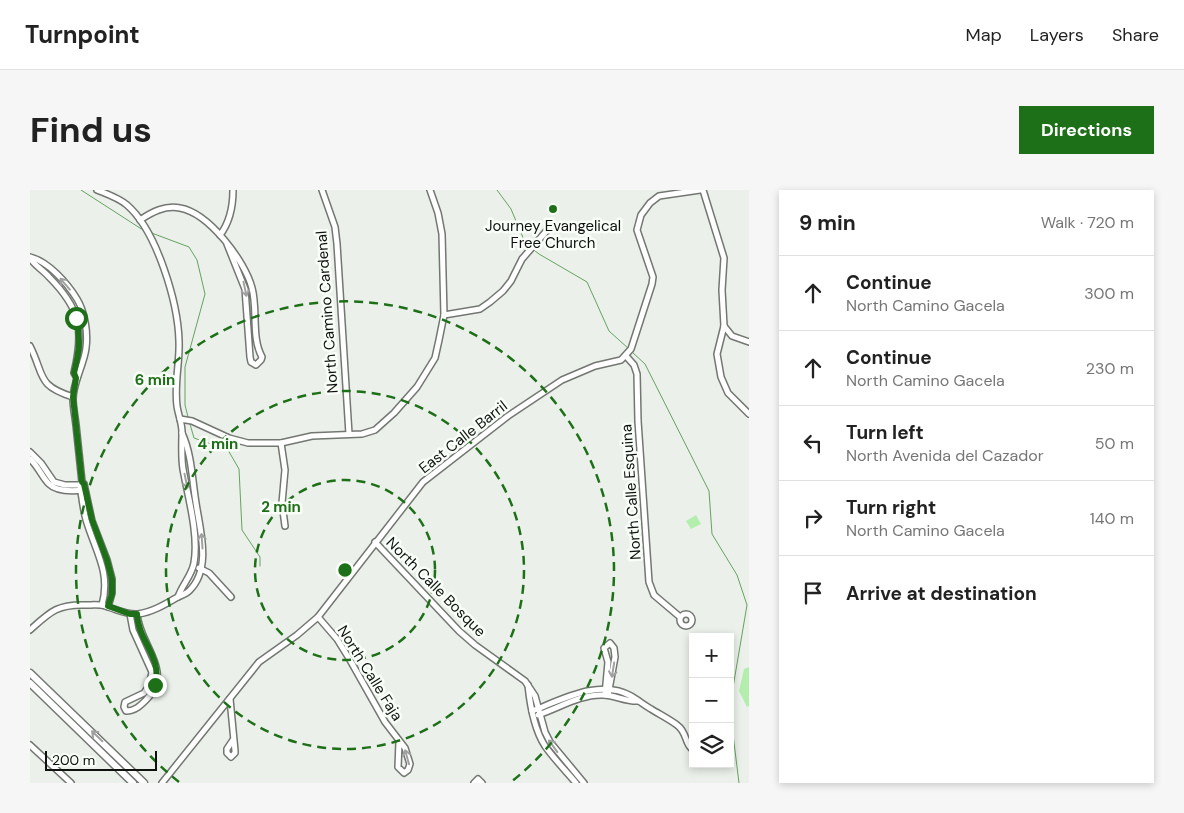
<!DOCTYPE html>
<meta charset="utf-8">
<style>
:root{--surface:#fff;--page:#f6f6f6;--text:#222;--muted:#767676;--line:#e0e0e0;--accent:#1e7018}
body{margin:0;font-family:"DM Sans",sans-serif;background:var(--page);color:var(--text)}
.controls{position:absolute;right:15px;bottom:15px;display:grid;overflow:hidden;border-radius:0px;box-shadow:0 2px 8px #0003}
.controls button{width:45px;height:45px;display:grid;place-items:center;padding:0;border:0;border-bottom:1px solid var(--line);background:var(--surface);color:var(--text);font:25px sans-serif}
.scale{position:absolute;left:15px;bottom:12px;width:112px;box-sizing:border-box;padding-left:5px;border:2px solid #0f110f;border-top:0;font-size:14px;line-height:18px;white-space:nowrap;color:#0f110f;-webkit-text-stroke:4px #f9fef8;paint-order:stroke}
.stop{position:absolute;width:15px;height:15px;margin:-11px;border:4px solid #1e7018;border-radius:50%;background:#fff}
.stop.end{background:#1e7018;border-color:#fff;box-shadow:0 1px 5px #0008}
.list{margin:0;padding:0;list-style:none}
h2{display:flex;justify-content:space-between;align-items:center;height:65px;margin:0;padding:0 20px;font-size:21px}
h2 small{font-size:16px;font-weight:400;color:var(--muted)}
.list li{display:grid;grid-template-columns:32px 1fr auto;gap:15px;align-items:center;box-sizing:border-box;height:75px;padding:0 20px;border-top:1px solid var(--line)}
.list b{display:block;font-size:19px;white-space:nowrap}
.list p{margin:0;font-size:16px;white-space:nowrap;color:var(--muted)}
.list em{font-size:16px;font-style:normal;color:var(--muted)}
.icon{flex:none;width:28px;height:28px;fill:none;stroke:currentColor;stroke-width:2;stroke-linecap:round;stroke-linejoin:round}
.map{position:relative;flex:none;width:719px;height:593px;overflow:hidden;border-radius:0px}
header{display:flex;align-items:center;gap:30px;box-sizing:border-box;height:70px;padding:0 25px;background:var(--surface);border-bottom:1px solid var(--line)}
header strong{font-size:24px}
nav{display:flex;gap:28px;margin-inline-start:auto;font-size:18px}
.intro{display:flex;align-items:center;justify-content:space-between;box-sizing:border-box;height:120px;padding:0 30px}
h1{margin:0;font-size:35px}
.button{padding:12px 22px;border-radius:0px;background:var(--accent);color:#fff;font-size:18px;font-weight:700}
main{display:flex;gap:30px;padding:0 30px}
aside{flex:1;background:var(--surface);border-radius:0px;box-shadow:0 2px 8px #0003}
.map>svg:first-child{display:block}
.green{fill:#b3eead}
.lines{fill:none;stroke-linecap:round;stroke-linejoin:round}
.stream{stroke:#65a35f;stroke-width:1}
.minor-casing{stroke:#737772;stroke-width:8}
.major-casing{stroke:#737772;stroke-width:9}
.minor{stroke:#fff;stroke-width:5}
.major{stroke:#fff;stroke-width:6}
.oneway{stroke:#9fa09f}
.route{stroke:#1e7018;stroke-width:6}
.ring{fill:none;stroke:#1e7018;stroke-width:2.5;stroke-dasharray:9 6}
.poi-dot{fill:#1e7018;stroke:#f9fef8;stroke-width:2}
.labels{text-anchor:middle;stroke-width:5;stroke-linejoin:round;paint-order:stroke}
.poi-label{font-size:15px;fill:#0f110f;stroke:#f9fef8}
.street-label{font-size:15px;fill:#0f110f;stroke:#f9fef8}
.centre{fill:#1e7018;stroke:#f9fef8;stroke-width:2.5}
.ring-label{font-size:15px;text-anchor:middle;font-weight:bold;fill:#1e7018;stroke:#f9fef8;stroke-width:5;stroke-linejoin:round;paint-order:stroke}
</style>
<header>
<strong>Turnpoint</strong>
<nav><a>Map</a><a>Layers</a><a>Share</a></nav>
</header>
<div class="intro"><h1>Find us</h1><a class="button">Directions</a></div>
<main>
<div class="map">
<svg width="719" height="593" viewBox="0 0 719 593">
<rect width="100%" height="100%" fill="#ebf0eb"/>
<!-- green -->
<g class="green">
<path d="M666,325L671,334L661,339L656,331Z"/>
<path d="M719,477V516L717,517L709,501L714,479Z"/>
</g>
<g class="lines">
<!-- stream -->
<g class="stream">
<path d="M51,0L113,40"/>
<path d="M467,0L481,19L494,50L501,57"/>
<path d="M119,42L159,57L167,70L175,104L155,177V215L158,227"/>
<path d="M504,60L509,64L557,92L579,141L599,159"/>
<path d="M602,162L615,174L679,301L682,344L707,385L717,415L700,515"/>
<path d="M160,234L164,248L198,260L209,279L212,340L230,367V376"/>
<path d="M700,520L709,593"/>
</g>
<defs>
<g id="minor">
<path d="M67,0C77,4 89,8 97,15C127,41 148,113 149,151C150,172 144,194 147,216C148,224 152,233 152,242C152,254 151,267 153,279C158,307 169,345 164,373C162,385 152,395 148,407"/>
<path d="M292,0L305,37L307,54L319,244"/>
<path d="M673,0L694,68L692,100L694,136L687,164L691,187L698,203L719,224"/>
<path d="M110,30C122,22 135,15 150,18C179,23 215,71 222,98C228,120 221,147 232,167L231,170L226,175L221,172L220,167L215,99L197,54"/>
<path d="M190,45C200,32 203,16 203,0"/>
<path d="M0,67C19,72 37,93 47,109C55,122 58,143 56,158C54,175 43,192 43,209C43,217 45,226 46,235C48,254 50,273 52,292"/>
<path d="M0,68C5,76 13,80 19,87C51,119 54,140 44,183L47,188"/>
<path d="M414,125L450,119L460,112L473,101L481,91L492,69L520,37"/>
<path d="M694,136L702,146L719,152"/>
<path d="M0,156C15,186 6,195 43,207"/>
<path d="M596,166L604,175L607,184L608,231L619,392L624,405L650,427"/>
<path d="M150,229L162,231L199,248L218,253H251L282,246L332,244L345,240L364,223L387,197L405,168L409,150L414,125L412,44L408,23L400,0"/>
<path d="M251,253L255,280L252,313L255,336"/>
<path d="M0,262L11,273L24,292L35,295H54"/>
<path d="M0,269C8,276 12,287 19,294C27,302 45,301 54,300"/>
<path d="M52,292L50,295C52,307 53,321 57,333C66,362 81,383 72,415"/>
<path d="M54,294L62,331L77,370L82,389V403L78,417"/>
<path d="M345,352L429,441L445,455L495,491L505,506L515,542L520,552L554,593"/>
<path d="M169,378L179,383L201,407"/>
<path d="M100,424L103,440L122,482L119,496L114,503L95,512L94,517L96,521C105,521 110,516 116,510C145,480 109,455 107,424"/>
<circle cx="656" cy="430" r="6"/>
<path d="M288,427L307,449L320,470L355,532L375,558L380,574L378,580L374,583L368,577L369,552"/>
<path d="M0,440C20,422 27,414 56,415C62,415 69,414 75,416C86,419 96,425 108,424C122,422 134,415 146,408C150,406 156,404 159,401C182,379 170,340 166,313C162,289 162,265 152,243"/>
<path d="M498,495C500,515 504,539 515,556C524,569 536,581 546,593"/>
<path d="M575,505L578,472L574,458L580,453L584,458L585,467L578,505"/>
<path d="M200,509L205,561V563L201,567L197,563V559L203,550"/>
<path d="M502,521C531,510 570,488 601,506C608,510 614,515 621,519C629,524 639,529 647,535C658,543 654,554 663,560"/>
<path d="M508,525C529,518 551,504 573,505C585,505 596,512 608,511"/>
<path d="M0,555L41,593"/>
<path d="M132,593L229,472L267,445L288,427L393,292L478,226L532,190L565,176L591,170L601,159L622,94L623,87L607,40L611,25L620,13L629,6L670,0"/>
<path d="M444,593L448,589L452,593"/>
</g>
<g id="major">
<path d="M0,483L114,593"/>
<path d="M0,493L103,593"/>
</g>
</defs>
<!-- minor casing -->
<use href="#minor" class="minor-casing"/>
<!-- major casing -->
<use href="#major" class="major-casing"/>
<!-- minor -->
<use href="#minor" class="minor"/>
<!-- major -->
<use href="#major" class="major"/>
</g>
<!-- one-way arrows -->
<defs><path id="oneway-shaft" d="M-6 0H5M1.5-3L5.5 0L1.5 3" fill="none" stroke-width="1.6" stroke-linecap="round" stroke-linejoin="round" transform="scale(1.25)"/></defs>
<g class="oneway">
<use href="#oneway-shaft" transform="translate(35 94) rotate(-131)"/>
<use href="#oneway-shaft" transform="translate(215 99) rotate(78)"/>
<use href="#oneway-shaft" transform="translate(156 291) rotate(78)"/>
<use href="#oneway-shaft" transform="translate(172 351) rotate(-94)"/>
<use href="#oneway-shaft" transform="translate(583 480) rotate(99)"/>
<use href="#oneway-shaft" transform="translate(67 546) rotate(-136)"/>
<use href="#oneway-shaft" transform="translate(523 556) rotate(-126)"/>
<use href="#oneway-shaft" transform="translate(377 567) rotate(-106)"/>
</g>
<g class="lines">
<!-- route -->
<path class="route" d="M46,128C51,149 49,162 44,183L46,188L43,207L52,292L54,294L62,330L77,370L82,389V404L78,416L100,424H107C108,451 133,467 125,495"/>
</g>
<!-- distance rings -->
<g class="ring">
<circle cx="315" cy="380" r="90"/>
<circle cx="315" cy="380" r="179"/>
<path d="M149 592A269 269 0 1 1 481 592"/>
</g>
<!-- markers -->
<circle class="poi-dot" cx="523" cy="19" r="5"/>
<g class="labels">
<!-- poi labels -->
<g class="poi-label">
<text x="523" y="41">Journey Evangelical<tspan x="523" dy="17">Free Church</tspan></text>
</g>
<!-- street labels -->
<g class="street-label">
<text transform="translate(297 122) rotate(-94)" y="5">North Camino Cardenal</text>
<text transform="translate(433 247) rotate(-38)" y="5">East Calle Barril</text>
<text transform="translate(601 302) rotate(-94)" y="5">North Calle Esquina</text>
<text transform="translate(406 397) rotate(45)" y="5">North Calle Bosque</text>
<text transform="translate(340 483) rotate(58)" y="5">North Calle Faja</text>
</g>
</g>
<circle cx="315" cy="380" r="8" class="centre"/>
<g class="ring-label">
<text x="125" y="195">6 min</text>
<text x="188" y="259">4 min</text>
<text x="251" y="322">2 min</text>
</g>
</svg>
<div class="controls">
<button>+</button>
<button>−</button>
<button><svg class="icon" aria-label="layers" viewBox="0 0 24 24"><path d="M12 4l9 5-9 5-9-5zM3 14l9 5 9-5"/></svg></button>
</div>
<div class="scale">200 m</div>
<div class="stop" style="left:46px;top:128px"></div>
<div class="stop end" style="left:125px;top:495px"></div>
</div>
<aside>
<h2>9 min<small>Walk · 720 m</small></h2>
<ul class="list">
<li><svg class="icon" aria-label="ahead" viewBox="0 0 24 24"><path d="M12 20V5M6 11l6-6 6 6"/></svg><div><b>Continue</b><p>North Camino Gacela</p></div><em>300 m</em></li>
<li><svg class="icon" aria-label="ahead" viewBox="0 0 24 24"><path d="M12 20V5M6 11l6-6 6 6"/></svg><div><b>Continue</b><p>North Camino Gacela</p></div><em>230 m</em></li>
<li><svg class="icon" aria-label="left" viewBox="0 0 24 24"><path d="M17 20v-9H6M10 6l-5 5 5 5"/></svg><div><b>Turn left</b><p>North Avenida del Cazador</p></div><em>50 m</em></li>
<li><svg class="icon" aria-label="right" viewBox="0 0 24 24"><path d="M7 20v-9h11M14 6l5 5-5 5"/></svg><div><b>Turn right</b><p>North Camino Gacela</p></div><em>140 m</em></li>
<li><svg class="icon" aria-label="arrive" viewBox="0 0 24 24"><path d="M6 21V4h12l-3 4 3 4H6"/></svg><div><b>Arrive at destination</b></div></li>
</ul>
</aside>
</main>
